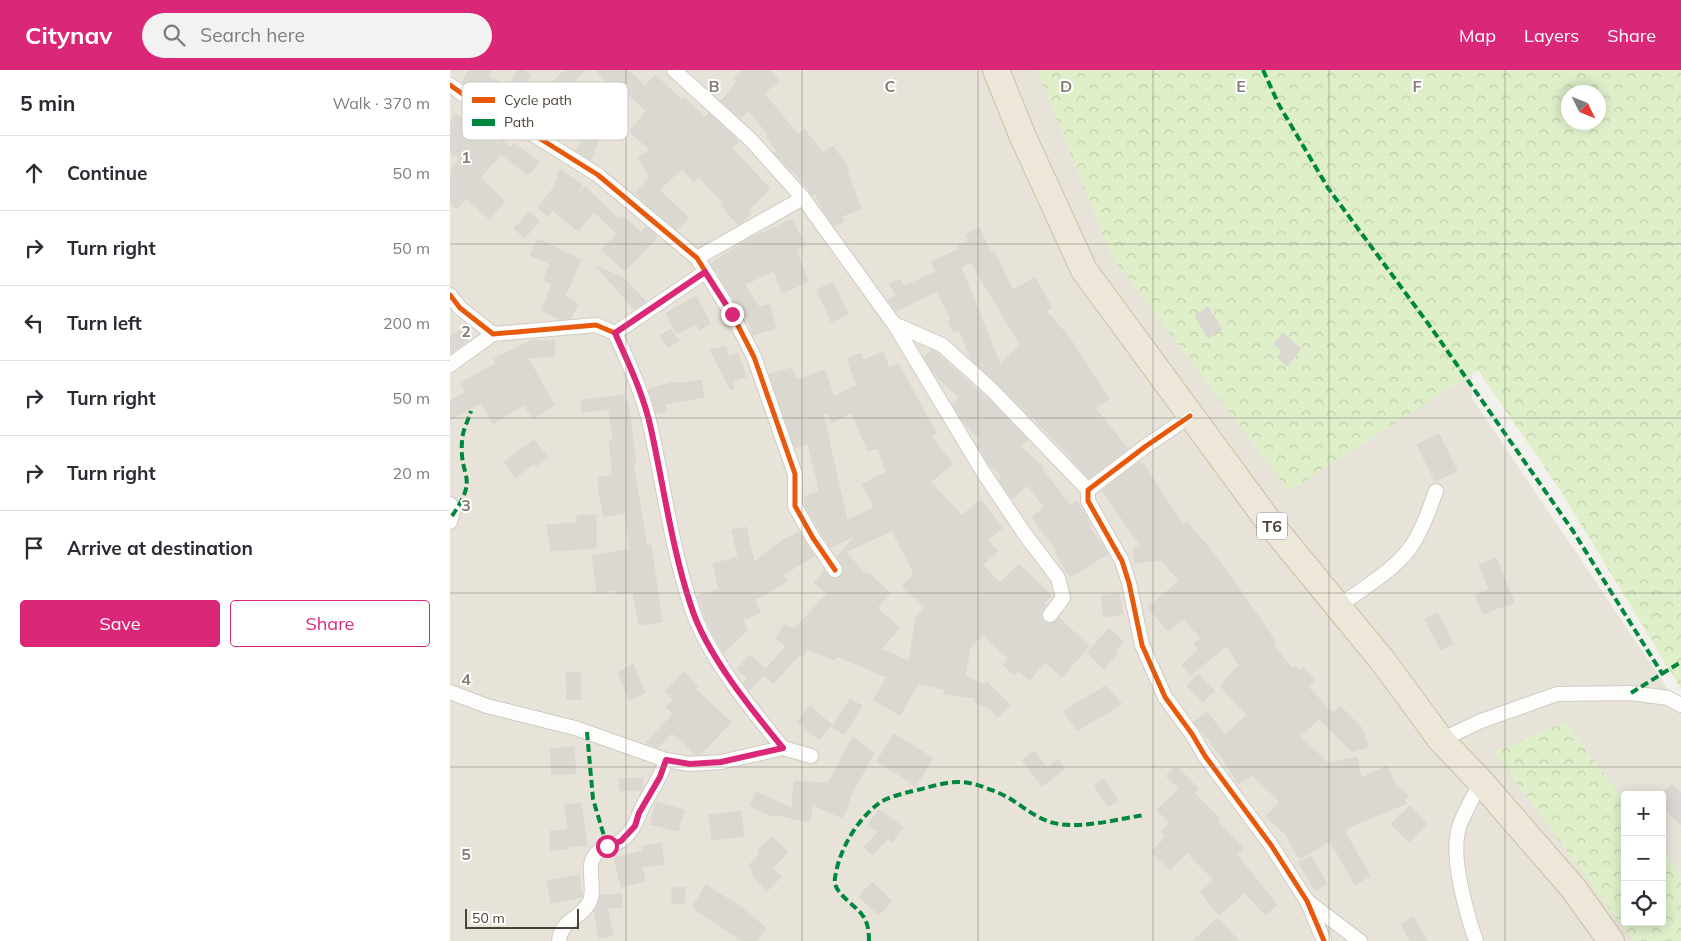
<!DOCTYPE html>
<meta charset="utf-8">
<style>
:root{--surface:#fff;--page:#f2f2f3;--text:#2b2b33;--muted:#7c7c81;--line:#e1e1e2;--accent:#db2777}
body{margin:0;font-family:Mulish,sans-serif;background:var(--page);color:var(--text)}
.controls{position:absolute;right:15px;bottom:15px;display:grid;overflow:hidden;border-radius:5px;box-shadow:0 2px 12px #0003}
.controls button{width:45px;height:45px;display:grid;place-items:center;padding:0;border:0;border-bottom:1px solid var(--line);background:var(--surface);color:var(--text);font:25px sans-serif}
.compass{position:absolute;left:1111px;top:15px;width:45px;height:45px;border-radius:50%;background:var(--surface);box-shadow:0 2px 12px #0003;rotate:133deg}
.scale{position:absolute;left:15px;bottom:12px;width:114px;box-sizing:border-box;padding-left:5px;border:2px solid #4b4336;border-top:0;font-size:14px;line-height:18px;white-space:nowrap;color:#4b4336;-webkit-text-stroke:4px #fff;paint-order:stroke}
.stop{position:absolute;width:15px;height:15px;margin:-11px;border:4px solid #db2777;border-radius:50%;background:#fff}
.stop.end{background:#db2777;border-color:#fff;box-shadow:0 1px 5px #0008}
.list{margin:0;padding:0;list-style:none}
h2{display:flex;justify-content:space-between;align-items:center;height:65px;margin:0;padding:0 20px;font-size:21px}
h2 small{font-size:16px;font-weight:400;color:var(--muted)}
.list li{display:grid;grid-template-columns:32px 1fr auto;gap:15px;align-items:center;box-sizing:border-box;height:75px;padding:0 20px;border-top:1px solid var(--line)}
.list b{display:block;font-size:19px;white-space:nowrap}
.list em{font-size:16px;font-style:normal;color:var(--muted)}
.actions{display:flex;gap:10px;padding:15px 20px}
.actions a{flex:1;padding:11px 0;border:1px solid var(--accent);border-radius:5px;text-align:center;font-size:18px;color:var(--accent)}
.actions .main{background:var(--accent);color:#fff}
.icon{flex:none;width:28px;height:28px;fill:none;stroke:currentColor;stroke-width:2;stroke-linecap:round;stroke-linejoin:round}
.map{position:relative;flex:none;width:1231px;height:871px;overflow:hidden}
header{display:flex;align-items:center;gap:30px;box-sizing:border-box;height:70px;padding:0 25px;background:var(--accent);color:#fff}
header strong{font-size:24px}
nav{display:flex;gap:28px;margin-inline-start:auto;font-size:18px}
.search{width:350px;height:45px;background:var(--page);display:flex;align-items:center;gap:12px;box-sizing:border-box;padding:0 18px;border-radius:28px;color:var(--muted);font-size:19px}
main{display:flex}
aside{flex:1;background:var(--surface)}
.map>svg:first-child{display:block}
.residential{fill:#e7e3d9;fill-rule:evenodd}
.forest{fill:url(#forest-crowns);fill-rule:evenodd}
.building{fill:#dbd8d2;stroke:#dbd8d1;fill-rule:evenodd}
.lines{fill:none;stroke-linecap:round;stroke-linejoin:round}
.street-casing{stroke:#cfccc6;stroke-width:16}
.highway-casing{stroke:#cdc0a4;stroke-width:28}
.street{stroke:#fdfdfc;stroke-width:14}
.highway{stroke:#ede7d9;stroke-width:26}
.quiet{stroke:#00873e;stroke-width:4;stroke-dasharray:8 4;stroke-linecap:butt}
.cycleway-casing{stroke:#fff;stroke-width:8}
.cycleway{stroke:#e8590c;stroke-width:5}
.route{stroke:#db2777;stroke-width:6}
.grid{fill:none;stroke:#858076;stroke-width:1;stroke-opacity:0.55}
.labels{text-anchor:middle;stroke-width:4;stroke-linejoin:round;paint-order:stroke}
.shield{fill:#fff;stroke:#817b72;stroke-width:1}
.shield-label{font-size:16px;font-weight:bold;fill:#4b4336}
.key{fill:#fff;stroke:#c9c7c3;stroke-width:1}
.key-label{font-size:14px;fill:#4b4336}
.grid-label{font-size:16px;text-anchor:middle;font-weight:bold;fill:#858076;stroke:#fff;stroke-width:4;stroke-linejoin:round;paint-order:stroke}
</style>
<header>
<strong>Citynav</strong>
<div class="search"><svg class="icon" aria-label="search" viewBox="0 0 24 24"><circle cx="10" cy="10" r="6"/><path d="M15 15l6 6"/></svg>Search here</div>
<nav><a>Map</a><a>Layers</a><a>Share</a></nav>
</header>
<main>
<aside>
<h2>5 min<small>Walk · 370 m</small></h2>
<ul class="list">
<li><svg class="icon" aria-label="ahead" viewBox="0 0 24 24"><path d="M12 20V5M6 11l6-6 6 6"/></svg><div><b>Continue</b></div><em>50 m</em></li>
<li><svg class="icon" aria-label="right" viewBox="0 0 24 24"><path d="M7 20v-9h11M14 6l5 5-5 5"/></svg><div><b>Turn right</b></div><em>50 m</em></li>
<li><svg class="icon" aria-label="left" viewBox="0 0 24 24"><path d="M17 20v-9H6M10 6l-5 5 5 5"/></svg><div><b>Turn left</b></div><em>200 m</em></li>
<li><svg class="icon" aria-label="right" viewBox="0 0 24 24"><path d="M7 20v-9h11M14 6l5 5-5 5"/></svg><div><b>Turn right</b></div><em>50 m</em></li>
<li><svg class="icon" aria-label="right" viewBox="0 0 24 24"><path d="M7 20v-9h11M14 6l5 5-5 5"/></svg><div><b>Turn right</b></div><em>20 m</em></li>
<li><svg class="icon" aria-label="arrive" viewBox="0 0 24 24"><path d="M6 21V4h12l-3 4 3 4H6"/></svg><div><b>Arrive at destination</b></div></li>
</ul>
<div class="actions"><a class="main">Save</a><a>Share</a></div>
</aside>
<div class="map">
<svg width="1231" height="871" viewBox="0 0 1231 871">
<defs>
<pattern id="forest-crowns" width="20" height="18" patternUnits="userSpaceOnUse" patternTransform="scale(1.25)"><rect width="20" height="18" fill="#dfefc9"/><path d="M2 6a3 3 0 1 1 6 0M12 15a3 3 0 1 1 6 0" fill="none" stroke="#c1cead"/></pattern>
</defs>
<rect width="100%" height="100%" fill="#f2f1ec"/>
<!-- residential -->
<path class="residential" d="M0,0H1020L1022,328L1224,628L1231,626V871H0ZM1175,725H1212V852H1175Z"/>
<!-- forest -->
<g class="forest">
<path d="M587,0H1231V619L1110,420L1028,300L839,421L662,187ZM1118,22H1148V52H1118Z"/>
<path d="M1115,652L1175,731V852H1212V780L1231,804V871H1183L1044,682Z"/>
</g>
<!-- building -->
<g class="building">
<path d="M18,0H42L39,7L59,16L68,0H73L81,4L59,41L12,13Z"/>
<path d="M114,0H134L95,45L115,58L107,69L71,48Z"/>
<path d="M145,0H178L195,16L205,5L232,30L234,27L255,47L259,43L280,63L289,72L282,78L320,119L298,140L301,144L288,155L271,135L273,133L249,107L244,112L232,99L209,120L239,148L227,160L198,135L185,123L200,107L188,87L201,80L179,62L196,41L165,12L161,16Z"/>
<path d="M293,0H320L329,11L314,23L348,65L354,59L373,83L383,76L399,99L397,101L411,139L392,146L394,151L384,156L374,142L365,123L362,125L344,101L342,102L324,83L327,81L316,67L318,65L299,40L290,48L271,31L287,11L284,8Z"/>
<path d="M6,44L28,59L31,55L46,65L43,70L48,74L51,70L61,77L64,73L89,92L78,105L51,84L30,108L55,131L39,149L16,128L7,139L0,133V101L10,89L0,82V53Z"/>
<path d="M143,55L153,59L141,90L125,80Z"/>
<path d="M110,99L132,115L126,128L135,117L169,149L172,146L191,162L196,157L208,167L175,201L151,180L167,164L144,142L128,161L102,140L98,146L88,138L105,116Z"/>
<path d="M79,142L89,151L75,168L64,159Z"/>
<path d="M342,149L355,175L346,179L358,212L332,223L324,201L294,215L309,237L319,234L326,258L303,265L292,234L288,237L261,193L299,169Z"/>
<path d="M530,158L540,183L544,181L563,220L585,207L602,238L596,241L619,267L659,329L645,338L678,379L639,408L594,359L522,290L509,260L504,263L498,251L501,249L487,221L446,241L438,230L446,226L440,214L450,209L454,216L486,202L481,192L509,179L507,175L519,171L516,164ZM521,192L570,275L550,294L511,197Z"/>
<path d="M88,169L131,190L115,226L128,234L120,249H109L92,240L102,214L93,210L100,194L80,185Z"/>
<path d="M146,196L174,208L196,232L184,239Z"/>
<path d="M383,212L398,244L381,252L367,220Z"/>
<path d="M246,226L260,253L250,260L246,254L227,264L216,243Z"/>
<path d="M758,237L772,259L758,268L745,246Z"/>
<path d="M221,259L229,271L218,277L210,266Z"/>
<path d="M11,260L18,271L0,284V266Z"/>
<path d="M833,263L851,279L837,296L827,287L832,281L824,274Z"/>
<path d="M104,270L105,286L78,288L104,335L83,349L74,335L43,354L31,333L0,350V331L16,322L11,313L46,293L43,289L80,271Z"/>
<path d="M276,277L278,286L288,283L296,307L282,311L284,319L281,320L260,280Z"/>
<path d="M481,280L486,282L539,331L538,328L578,370L570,376L593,397L591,398L620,435L627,431L641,455L639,456L658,484L620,507L605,483L607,482L582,447L594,437L577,415L563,429L559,425L549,410L552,406L538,393L527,375L531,371L513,352L502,334L509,327L484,304L474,287Z"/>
<path d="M433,282L439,298L448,293L486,363L481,367L503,394L480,412L512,445L531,430L553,458L537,470L548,481L533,495L550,513L569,494L602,526L593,533L596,536L591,544L594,552L603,553L609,548L639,576L612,607L595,592L580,610L568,600L564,605L553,595L558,588L533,565L520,578L515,606L535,615L537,612L560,635L548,647L540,639L524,632L526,628L494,624L495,619L468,614L450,645L423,630L437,607L386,586L385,590L357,579L352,587L349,585L323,614L314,605L299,621L294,613L297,608L287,599L300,585L316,599L336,576L325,568L334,555L344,559L377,524L364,513L375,500L382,508L390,507L393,504L394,499L387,487L406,465L380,478L354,434V427L369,421L366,406L358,374L345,378L319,304L342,298L346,310L375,300L384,327L407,315L397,289L411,283L413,290ZM401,342L418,381L428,378L436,402L412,414L424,438L397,450L373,344L377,343L382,353ZM442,461L464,503L452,517L475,537L466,547L459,591L431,579L450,558L427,538L440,523L419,503L417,505L395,482Z"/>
<path d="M251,310L254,327L215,334L217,341L206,343L198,319L225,312L226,314Z"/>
<path d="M174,325V332H178L186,392L183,393L197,476L201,475L212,552L189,555L183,522L167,524V520L147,523L142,486L180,479L175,443L154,447L149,422L148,408L163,405L159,371L163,370L159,339L132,342L131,330Z"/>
<path d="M989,364L1007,401L985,411L967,375Z"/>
<path d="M84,370L98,387L86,396L84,393L66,408L54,392Z"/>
<path d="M689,392L691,395L693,393L733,455L737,452L760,479L784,511L826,572L823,575L842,598L845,596L850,601L853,598L865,610L858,617L883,643L890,636L912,658L918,677L902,682L869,649L850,666L878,693L907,687L911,708L937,696L944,712L959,726L954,731L957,733L896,758L897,761L895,762L920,806L905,815L880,771L850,789L836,765L816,746L830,732L802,705L788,714L773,689L744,652L757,642L775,665L797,645L770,616L789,595L776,576L741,605L732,595L748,580L744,574L751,568L733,549L718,561L698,537L729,511L711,490L684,493L683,478L691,477L652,420Z"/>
<path d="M146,445V478L101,481L97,455L127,453V446Z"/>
<path d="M296,457L304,492L334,469L349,462L364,486L333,505L337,511L305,530L310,542L296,549L292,546L297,561L273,583L257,552L247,526L269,519L263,494L288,487L282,460Z"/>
<path d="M1046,488L1064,532L1033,544L1025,525L1039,519L1029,495Z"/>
<path d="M669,523L673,544L654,547L651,527Z"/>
<path d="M988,543L1003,573L991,580L975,549Z"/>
<path d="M659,558L674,572L664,582L667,584L654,599L637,583Z"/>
<path d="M183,594L195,623L179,630L168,603Z"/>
<path d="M116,602H130L131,629L117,630Z"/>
<path d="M234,602L248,616L245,619L281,652L251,684L246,685L222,663L207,678L196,672L223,644L216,637L224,630L215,621Z"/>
<path d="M748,604L765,621L753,632L737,616Z"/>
<path d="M655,616L672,634L627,661L614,641Z"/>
<path d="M400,629L412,636L394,665L382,657Z"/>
<path d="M360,636L382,655L369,670L347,652Z"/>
<path d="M444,664L483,688L466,716L427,691Z"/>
<path d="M403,667L424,683L398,731L400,732L392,748L363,735L359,752L325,744L324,747L300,736L306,722L342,738L344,711L378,713Z"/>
<path d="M124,677L126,703L102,705L100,679Z"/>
<path d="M584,681L597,698L608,689L615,699L592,716L572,690Z"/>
<path d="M726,696L749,719L744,723L770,749L768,752L794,778L787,785L827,835L815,845L795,823L769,845L750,822L764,810L737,783L720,800L701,782L713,770L715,766L711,762L720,753L707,740L729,719L716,706Z"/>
<path d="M193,708L192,720L170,721L169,709Z"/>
<path d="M654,709L668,730L658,737L644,716Z"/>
<path d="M1222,714L1231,723V755L1212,737V724Z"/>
<path d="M206,732L234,740L228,761L200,754Z"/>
<path d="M131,733L137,775L118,777V779L100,780V761L118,760L115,735Z"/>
<path d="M960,736L977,754L959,772L941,754Z"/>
<path d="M429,740L453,757L442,772L438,768L423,785L414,777L428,762L418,755Z"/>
<path d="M291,741L294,766L262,770L259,745Z"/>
<path d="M322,766L338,782L323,798L331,807L317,821L301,804L304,802L298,796L310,784L307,781Z"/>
<path d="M211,773L214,794L192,797L195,811L171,817L164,788L193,781V776Z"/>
<path d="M861,786L877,814L865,821L849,792Z"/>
<path d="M129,805L132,827L101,833L97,811Z"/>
<path d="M422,812L442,831L429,845L409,827Z"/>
<path d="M256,815L291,837L316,858L306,871H292L242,837Z"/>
<path d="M235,817V833L222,834V818Z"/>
<path d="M171,824L172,837L157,838L163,865L149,868L144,841L150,825Z"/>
<path d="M964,847L977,871H960L951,854Z"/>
<path d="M767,848L789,871H743Z"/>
</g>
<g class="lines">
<defs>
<g id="street">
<path d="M224,0L301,70L353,128L444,254L492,275L542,320L638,420"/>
<path d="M0,15L21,30L89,68L148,105L247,188L282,244L304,287L345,404V436L363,468L385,500"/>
<path d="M247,188L353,128"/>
<path d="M0,225L10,238L43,264L146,255L165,263C179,294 194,326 201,359C214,418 222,479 241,536C256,584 301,639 333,678"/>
<path d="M444,254L533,402L574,463L608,508L613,528L600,545"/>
<path d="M165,263L255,202"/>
<path d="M0,295L43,264"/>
<path d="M740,346L696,376L638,420V431L672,491L679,513L692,575L715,627L742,664L755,686L821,775L857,831L874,871"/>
<path d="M0,434L3,441L0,452"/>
<path d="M889,536C913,518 942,502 960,478C972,461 979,440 986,421"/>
<path d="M0,622L37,636L125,658L216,690L240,694L271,692L333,678L361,686"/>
<path d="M991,670L1031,651L1107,624L1181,623L1218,628L1231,635"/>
<path d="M857,831L910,871"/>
<path d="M109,871C111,850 130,849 139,833C147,819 135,798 145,785C152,776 164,776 172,770C185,760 187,747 194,734C202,719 211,707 216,690"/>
<path d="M1026,871C1016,841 1000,787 1009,757C1014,742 1024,726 1031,712"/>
</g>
<path id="highway" d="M546,0L573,67L634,200L822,456L932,590L991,670L1031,712L1123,818L1161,871"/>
</defs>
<!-- street casing -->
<use href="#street" class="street-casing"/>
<!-- highway casing -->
<use href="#highway" class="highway-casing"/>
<!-- street -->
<use href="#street" class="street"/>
<!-- highway -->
<use href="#highway" class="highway"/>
<!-- quiet -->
<g class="quiet">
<path d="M813,0L829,35L878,118L982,259L1123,461L1213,605"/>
<path d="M2,446C30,405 9,409 12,372C12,361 18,351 21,341"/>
<path d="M1181,623L1231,592"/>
<path d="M137,662L143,729L157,776"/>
<path d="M419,871C419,862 418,853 413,846C405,834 382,823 385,808C389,780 406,751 428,734C440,725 461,722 475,718C491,714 507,709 523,714C535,717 548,722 559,728C575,738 589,751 609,754C636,758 668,749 695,745"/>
</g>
<defs>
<g id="cycleway">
<path d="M0,15L21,30L89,68L148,105L247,188L282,244L304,287L345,404V436L363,468L385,500"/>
<path d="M0,225L10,238L43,264L146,255L165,263C179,294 194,326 201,359C214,418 222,479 241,536C256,584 301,639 333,678"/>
<path d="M740,346L696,376L638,420V431L672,491L679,513L692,575L715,627L742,664L755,686L821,775L857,831L874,871"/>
</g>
</defs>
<!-- cycleway casing -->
<use href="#cycleway" class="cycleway-casing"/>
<!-- cycleway -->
<use href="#cycleway" class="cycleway"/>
</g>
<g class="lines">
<!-- route -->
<path class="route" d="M157,776L171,771L185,756L189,743L210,707L216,690L240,694L271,692L333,678C301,639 256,584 241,536C222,479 214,418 201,359C194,326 179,294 165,263L255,202L282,244"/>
</g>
<!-- grid -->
<path class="grid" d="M176,0V871M352,0V871M528,0V871M703,0V871M879,0V871M1055,0V871M0,174H1231M0,348H1231M0,523H1231M0,697H1231"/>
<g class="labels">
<!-- shield labels -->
<rect class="shield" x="807" y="442.5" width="30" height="27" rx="4"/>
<g class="shield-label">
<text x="822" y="462">T6</text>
</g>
</g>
<!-- legend -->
<rect x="12" y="12" width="166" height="58" rx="8" class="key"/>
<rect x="22" y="27" width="23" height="6" fill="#e8590c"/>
<rect x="22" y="49" width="23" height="7" fill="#00873e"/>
<g class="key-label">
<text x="54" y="35">Cycle path</text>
<text x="54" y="57">Path</text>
</g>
<g class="grid-label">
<text x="264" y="22">B</text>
<text x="440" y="22">C</text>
<text x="616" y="22">D</text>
<text x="791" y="22">E</text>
<text x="967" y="22">F</text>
<text x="16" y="93">1</text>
<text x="16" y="267">2</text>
<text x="16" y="441">3</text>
<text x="16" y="615">4</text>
<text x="16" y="790">5</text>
</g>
</svg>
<div class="controls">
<button>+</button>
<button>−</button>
<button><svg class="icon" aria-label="locate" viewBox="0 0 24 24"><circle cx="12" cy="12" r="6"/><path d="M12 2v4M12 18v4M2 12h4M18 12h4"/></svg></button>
</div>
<svg class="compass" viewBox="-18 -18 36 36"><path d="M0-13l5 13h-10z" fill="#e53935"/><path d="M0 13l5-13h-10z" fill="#7c7c81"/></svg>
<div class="scale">50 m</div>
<div class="stop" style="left:157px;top:776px"></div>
<div class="stop end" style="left:282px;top:244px"></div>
</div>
</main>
